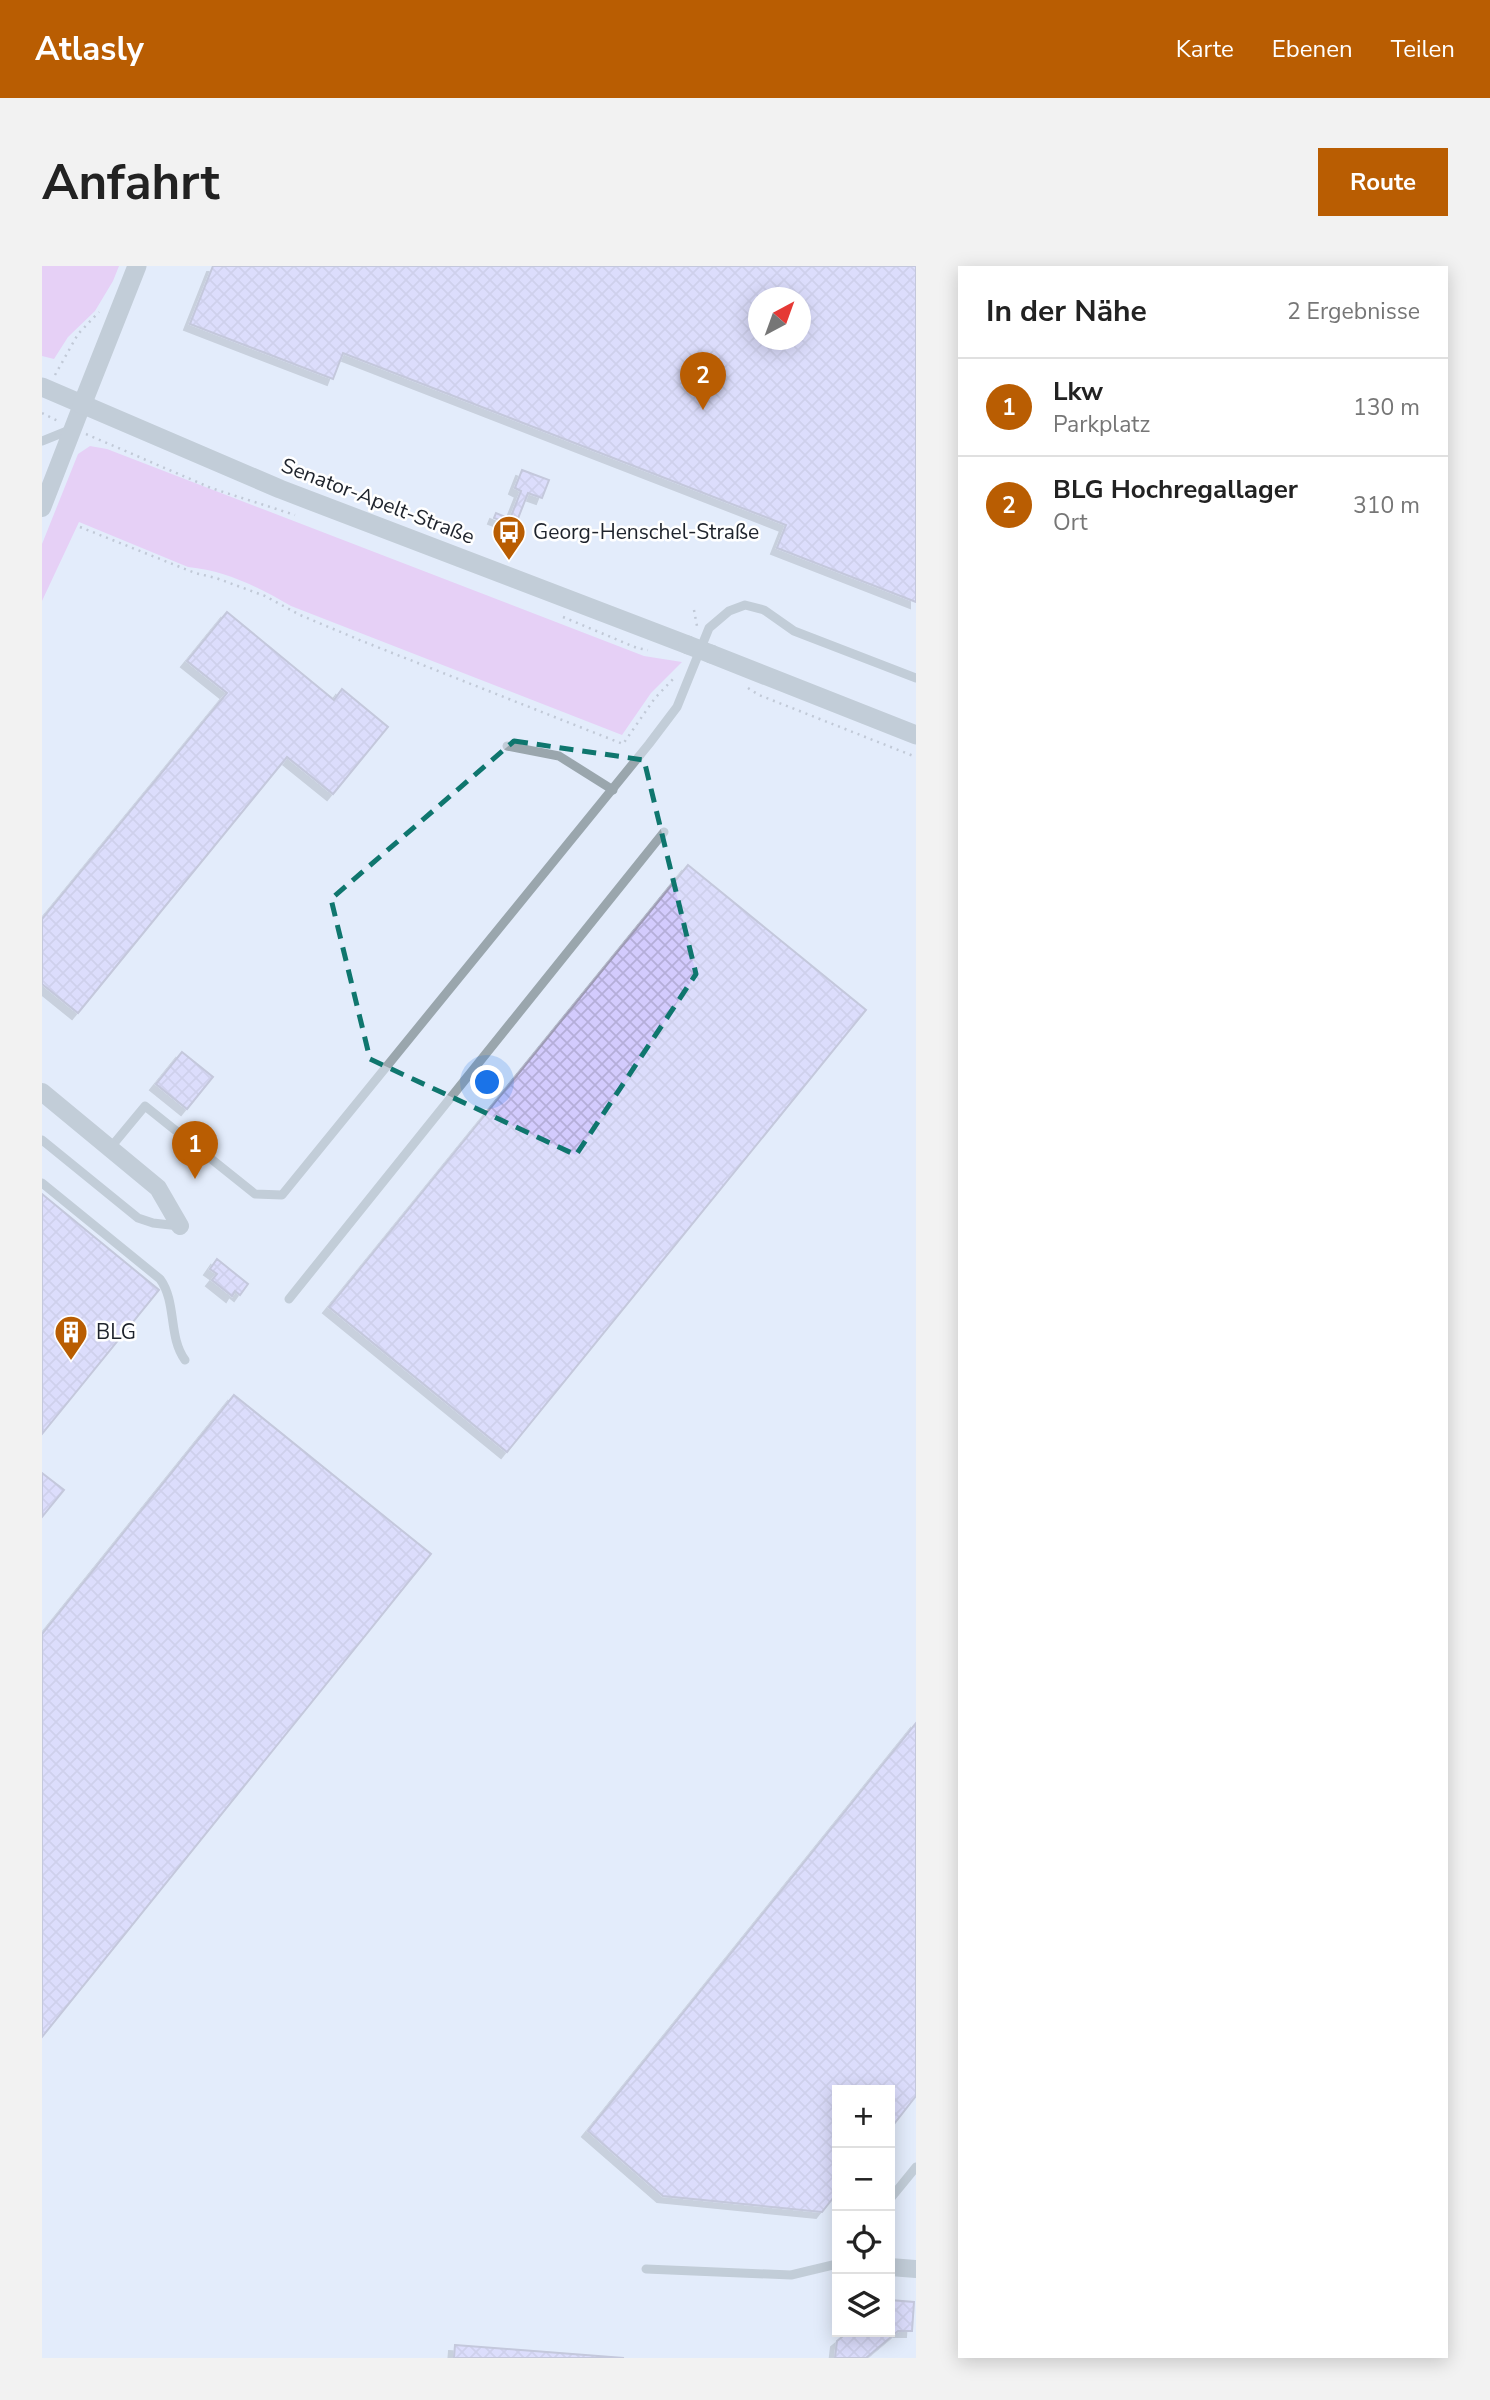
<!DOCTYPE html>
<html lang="de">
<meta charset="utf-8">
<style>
:root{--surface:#fff;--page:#f2f2f2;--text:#222;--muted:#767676;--line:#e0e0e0;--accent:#b95d02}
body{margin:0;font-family:"Nunito Sans",sans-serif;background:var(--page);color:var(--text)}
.controls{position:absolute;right:21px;bottom:21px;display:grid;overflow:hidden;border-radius:0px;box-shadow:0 4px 18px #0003}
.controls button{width:63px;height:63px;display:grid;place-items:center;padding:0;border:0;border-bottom:2px solid var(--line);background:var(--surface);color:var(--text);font:35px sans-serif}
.compass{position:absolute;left:706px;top:21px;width:63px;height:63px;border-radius:50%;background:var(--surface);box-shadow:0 4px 18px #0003;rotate:41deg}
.you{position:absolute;left:446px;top:817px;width:24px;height:24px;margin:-18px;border:5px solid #fff;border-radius:50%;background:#1a73e8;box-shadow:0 0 0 10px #1a73e833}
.badge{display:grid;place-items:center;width:46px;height:46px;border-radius:50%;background:var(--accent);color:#fff;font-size:23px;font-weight:700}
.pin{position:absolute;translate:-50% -58px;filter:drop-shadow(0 2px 4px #0008)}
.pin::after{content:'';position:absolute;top:37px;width:24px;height:21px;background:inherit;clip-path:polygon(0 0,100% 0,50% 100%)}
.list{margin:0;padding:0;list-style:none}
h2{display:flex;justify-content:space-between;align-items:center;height:91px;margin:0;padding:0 28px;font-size:30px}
h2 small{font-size:23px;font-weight:400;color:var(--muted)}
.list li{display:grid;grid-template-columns:46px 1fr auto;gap:21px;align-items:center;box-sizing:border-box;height:98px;padding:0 28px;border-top:2px solid var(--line)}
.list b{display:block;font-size:26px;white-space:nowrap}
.list p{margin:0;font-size:23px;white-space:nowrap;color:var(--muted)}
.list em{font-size:23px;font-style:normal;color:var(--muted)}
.icon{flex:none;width:38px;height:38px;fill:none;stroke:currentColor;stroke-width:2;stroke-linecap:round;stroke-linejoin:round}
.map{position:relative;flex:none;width:874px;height:2092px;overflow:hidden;border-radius:0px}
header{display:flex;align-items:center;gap:42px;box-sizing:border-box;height:98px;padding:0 35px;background:var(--accent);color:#fff}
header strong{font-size:33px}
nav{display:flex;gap:38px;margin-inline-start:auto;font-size:24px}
.intro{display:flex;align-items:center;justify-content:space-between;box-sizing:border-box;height:168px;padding:0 42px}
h1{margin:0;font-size:49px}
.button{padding:18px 32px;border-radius:0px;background:var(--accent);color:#fff;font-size:24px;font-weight:700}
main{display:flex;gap:42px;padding:0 42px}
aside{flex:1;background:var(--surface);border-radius:0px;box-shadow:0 4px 18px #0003}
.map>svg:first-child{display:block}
.grass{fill:#e8adf0}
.building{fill:url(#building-cross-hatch);stroke:#9e9bb5;stroke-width:2;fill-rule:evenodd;filter:url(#shadow)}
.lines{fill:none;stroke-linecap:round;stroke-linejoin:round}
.path{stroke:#979eab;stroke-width:2.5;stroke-dasharray:2 5;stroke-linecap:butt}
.service{stroke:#9aa6ad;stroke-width:9}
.minor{stroke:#9aa6ad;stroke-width:18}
.tertiary{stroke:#9aa6ad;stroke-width:19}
.tertiary-bridge{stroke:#9aa6ad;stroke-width:19}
.marked{fill:none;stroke:#0f766e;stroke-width:5;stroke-dasharray:14 9;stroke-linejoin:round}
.labels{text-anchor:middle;stroke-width:5;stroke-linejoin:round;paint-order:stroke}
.street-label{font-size:21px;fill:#1e232c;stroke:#fff}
.poi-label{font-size:21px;fill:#1e232c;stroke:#fff;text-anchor:start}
</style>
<header>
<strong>Atlasly</strong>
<nav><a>Karte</a><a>Ebenen</a><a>Teilen</a></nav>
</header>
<div class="intro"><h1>Anfahrt</h1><a class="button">Route</a></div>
<main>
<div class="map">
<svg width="874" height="2092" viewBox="0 0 874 2092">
<defs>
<pattern id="building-cross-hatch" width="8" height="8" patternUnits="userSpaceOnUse" patternTransform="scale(1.75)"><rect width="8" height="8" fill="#d3cbfd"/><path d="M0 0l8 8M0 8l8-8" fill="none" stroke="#b5aed9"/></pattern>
<filter id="shadow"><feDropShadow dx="-6" dy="6" stdDeviation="0" flood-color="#0004"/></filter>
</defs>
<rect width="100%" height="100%" fill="#e3ecfb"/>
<!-- grass -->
<g class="grass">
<path d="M0,0H77L71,15L53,45L26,71L12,93L0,90Z"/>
<path d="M48,180L65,183L602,390L640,396L609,427L580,469L249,340C216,321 185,305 146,301L37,256L0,335V278L36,188Z"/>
</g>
<!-- building -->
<g class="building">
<path d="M171,0H874V336L735,282L744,259L301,87L291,113L148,58ZM716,32H758V74H716Z"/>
<path d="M480,204L507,214L500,232L486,227L473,260L452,252L454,247L468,253L479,225L473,222Z"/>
<path d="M185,346L292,434L300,423L346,461L291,528L245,491L36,747L0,718V653L185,427L145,395Z"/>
<path d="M646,599L824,744L465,1186L287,1041Z"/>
<path d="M140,786L171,811L145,843L114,818Z"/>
<path d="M0,928L117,1024L0,1168Z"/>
<path d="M175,993L206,1018L198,1029L193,1025L190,1030L170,1014L175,1008L168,1003Z"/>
<path d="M192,1129L389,1288L0,1771V1368Z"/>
<path d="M0,1207L22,1224L0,1251Z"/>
<path d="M874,1457V1830L848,1863V1824H795V1927L780,1946L621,1930L546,1865Z"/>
<path d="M848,2034L872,2036L870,2065H856L824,2092H793L795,2075L806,2066H848Z"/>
<path d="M413,2079L582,2092H412Z"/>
</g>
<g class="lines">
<!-- path -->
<g class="path">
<path d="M13,109L36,68L57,46"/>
<path d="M0,147L16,155"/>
<path d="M44,168L169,222L253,249"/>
<path d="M38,261L153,307L174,312L223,330L258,349L320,375L581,478L613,432L634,410"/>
<path d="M652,344L655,360"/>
<path d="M521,351L595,382L606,384"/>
<path d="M706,422L717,429L874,491"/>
</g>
<!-- service -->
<g class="service">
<path d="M0,175L30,163"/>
<path d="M465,480L517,490L571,524"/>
<path d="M0,874L96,952L111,957L137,960"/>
<path d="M69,881L103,840L213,928L240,929L607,478L635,441L667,362L687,345L703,339L722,344L752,365L874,412"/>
<path d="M0,917L118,1013C135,1036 126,1071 143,1094"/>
<path d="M247,1033L622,566"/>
<path d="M848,1933L874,1901"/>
<path d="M604,2003L749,2009L795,1998"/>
</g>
<!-- minor -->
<g class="minor">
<path d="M0,242L40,139"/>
<path d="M0,826L116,922L138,960"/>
<path d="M848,2001L874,2003"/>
</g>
<!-- tertiary -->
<g class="tertiary">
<path d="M0,121L238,223L646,379"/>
<path d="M40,139L95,0"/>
<path d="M669,388L874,469"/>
</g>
<!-- tertiary-bridge -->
<path class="tertiary-bridge" d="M646,379L669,388"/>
</g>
<!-- marked area -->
<path d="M0 0H874V2092H0ZM472,475L602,494L654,708L534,889L328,793L289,633Z" fill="#e3ecfb" fill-opacity=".55" fill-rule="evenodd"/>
<path class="marked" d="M472,475L602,494L654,708L534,889L328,793L289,633Z"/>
<!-- icons -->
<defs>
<symbol id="bus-pin" viewBox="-11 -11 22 30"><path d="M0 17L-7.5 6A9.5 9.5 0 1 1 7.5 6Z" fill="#b95d02" stroke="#fff"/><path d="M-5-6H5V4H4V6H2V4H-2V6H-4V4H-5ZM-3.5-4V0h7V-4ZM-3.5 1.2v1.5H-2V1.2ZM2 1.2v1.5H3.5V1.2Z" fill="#fff"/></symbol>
<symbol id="building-pin" viewBox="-11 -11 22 30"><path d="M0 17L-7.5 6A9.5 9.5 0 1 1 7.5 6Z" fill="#b95d02" stroke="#fff"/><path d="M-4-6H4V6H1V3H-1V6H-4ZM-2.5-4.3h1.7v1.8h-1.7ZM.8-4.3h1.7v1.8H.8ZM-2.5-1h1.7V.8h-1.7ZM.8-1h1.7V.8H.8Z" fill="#fff"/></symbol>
</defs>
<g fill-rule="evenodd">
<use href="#bus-pin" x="448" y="247" width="38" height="52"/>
<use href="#building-pin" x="10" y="1047" width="38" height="52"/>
</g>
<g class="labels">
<!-- street labels -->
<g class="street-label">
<text transform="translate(336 235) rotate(21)" y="7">Senator-Apelt-Straße</text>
</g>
<!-- poi labels -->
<g class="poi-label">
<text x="491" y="273">Georg-Henschel-Straße</text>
<text x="54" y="1073">BLG</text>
</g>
</g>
</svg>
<div class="controls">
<button>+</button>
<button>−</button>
<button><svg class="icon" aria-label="locate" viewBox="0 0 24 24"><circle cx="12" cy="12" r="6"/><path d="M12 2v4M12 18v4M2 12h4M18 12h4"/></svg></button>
<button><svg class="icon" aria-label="layers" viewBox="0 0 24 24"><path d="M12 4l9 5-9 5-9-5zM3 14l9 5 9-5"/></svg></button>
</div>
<svg class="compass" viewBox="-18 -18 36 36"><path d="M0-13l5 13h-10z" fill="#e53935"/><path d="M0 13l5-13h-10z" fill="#767676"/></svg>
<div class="you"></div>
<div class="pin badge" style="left:153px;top:913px">1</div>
<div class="pin badge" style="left:661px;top:144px">2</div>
</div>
<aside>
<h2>In der Nähe<small>2 Ergebnisse</small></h2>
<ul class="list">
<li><span class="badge">1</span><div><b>Lkw</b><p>Parkplatz</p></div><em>130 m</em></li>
<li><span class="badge">2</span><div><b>BLG Hochregallager</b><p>Ort</p></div><em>310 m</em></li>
</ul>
</aside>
</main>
